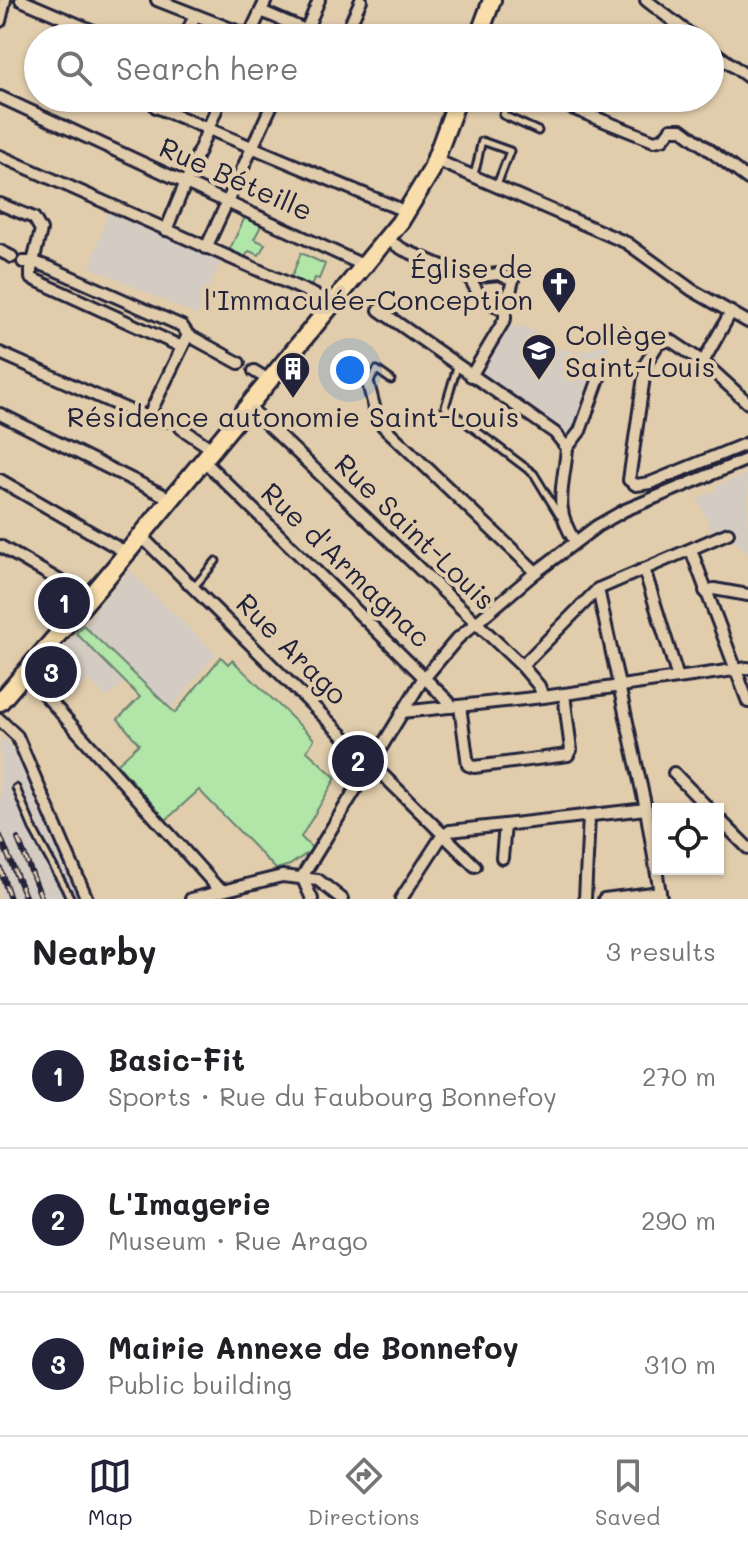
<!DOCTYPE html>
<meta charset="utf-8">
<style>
:root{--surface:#fff;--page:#f2f2f2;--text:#202124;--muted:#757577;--line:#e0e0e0;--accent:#22223b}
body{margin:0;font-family:Mali,sans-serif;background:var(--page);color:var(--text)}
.controls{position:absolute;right:24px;bottom:24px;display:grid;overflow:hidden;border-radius:0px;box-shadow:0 2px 6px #0004}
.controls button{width:72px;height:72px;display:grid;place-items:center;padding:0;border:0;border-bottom:2px solid var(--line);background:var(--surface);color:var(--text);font:40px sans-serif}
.you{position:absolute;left:350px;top:370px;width:28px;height:28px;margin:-20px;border:6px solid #fff;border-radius:50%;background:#1a73e8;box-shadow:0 0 0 12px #1a73e833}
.badge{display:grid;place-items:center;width:52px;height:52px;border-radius:50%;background:var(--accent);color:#fff;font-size:26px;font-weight:700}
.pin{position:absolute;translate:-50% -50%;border:4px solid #fff;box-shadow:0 2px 8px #0006}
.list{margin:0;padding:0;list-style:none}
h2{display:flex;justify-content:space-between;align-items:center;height:104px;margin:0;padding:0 32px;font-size:34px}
h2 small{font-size:26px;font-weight:400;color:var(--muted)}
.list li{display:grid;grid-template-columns:52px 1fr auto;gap:24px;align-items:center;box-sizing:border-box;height:144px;padding:0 32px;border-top:2px solid var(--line)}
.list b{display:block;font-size:30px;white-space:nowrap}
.list p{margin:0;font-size:26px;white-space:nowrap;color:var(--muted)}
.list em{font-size:26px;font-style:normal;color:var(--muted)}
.icon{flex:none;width:44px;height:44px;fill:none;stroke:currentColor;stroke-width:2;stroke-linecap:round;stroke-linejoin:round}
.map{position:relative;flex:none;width:748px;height:899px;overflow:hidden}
.search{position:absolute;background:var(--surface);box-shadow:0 2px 6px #0004;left:24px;right:24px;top:24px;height:88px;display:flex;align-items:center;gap:20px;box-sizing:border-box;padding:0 28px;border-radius:44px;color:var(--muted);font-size:30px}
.sheet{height:536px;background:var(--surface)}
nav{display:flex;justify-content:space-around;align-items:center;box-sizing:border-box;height:112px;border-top:2px solid var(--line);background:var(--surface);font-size:22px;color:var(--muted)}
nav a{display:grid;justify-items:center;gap:4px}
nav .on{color:var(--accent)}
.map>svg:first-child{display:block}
.built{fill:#d4cbc2}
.green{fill:#b2e6a8;stroke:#6a8472;stroke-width:2}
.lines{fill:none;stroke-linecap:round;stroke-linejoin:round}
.service-casing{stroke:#22223b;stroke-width:11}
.minor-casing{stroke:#22223b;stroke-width:16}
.primary-casing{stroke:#22223b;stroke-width:22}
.service{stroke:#e1cdac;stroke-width:5}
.minor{stroke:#e1cdac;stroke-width:10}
.primary{stroke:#f9deab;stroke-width:16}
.rail-casing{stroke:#22223b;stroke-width:6}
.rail{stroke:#e1cdac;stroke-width:3;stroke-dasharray:9;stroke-linecap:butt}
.labels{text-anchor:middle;stroke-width:8;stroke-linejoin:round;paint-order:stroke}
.street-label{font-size:28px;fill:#22223b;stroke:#e1cdac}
.poi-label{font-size:28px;fill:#22223b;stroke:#e1cdac;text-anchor:end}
</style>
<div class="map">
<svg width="748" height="899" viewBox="0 0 748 899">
<rect width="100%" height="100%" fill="#e1cdac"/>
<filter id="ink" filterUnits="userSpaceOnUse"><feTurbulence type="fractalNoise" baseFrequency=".0125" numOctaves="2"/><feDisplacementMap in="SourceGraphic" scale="16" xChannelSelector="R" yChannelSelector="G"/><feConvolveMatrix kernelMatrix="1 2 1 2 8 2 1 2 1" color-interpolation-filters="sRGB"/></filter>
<g filter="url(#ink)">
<!-- built -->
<g class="built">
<path d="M109,209L222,259L197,315L90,267Z"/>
<path d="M510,325L516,329L519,325L538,333L561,349L576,352L588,351L609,340L611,344L589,384L571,439L483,379L481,371Z"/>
<path d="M748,473V552L733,541L726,528L713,534L697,498L717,490L715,486Z"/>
<path d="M129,570L216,654L171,709L83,625Z"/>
<path d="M76,633L125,682L107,698L88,679L81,686L66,677L52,663Z"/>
<path d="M0,739H5L16,750L81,899H0Z"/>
</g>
<!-- green -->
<g class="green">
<path d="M245,217L262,224L254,239L265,244L259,255L249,251L243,260L228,253Z"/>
<path d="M301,253L325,264L319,279L315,278L309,289L290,281Z"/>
<path d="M83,625L175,713L221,657L228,664L232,660L314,739L307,751L336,778L301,837L313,849L290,865L276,869L199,790L166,820L117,764L139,744L118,719L140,697L76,633Z"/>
</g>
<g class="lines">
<defs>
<g id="service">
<path d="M509,98L503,115L538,131"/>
<path d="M473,175C479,163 478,153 482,141L510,151L497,185"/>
<path d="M457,367L445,407L534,474L559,515"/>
<path d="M369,382L377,370L391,380"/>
<path d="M194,587L216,561"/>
<path d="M16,788L34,831L71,899"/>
</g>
<g id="minor">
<path d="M21,0L110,38"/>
<path d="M157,0L249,36"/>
<path d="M646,0L695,38"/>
<path d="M261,11L324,38"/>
<path d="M0,21L5,0"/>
<path d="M184,38L195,16"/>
<path d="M248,38L266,0"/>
<path d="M303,38L319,0"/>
<path d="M344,38L361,0"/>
<path d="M710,49L748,77"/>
<path d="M0,97L365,266"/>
<path d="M547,98L654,141L663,139L671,129H681L748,179"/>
<path d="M156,107L407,212"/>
<path d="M0,156L333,303"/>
<path d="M436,160L627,243L692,290L748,322"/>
<path d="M0,204L34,218L41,230L31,270V278L182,347"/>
<path d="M166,230L221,98"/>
<path d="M386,239L404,250L469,277"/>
<path d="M206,248L275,98"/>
<path d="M0,251L12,257"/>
<path d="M23,262H34L51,268L182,326L188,335"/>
<path d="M469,277L481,298L505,311V319L471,376"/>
<path d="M469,277L499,274L513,280L505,311"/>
<path d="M379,310L555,433L567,448C564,485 552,508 575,541"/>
<path d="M0,353L133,412L151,417"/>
<path d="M703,362L731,312"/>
<path d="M254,371L269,380"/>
<path d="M368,383L376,414L383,426L536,572"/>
<path d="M748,403L703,362L673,342L669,340L658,344L646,363L629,480L636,485L650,483L748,443"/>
<path d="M248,406L522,666L539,686L543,697"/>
<path d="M0,414L171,499"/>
<path d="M165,421L151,417L152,409L188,335L239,363"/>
<path d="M181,428L212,449"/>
<path d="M567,448L580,431L603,367"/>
<path d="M203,460L449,702L451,707"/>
<path d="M0,480L127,553"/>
<path d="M141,536L475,866"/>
<path d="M0,546L89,598"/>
<path d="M691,550L748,702"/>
<path d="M644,569L678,678"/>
<path d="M598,589L646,809L661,899"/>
<path d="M705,591L714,589L748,595"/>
<path d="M522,666L598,589L728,533"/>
<path d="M26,674L216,886L223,890"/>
<path d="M460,706L468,765L474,767L568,755L571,750L564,694"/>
<path d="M402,712L543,697L748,668"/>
<path d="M0,720L17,736L87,899"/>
<path d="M674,773L709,809"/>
<path d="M718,818L748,848"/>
<path d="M502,858L505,825"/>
<path d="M302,877L421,682L457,639L536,572L597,526L625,510L748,459"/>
<path d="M302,877L312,899"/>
<path d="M191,899L282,876L318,880L342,899"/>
<path d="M401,899L440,839L450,831L646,809"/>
<path d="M585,899L589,816"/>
<path d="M604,899L660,892"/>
</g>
<g id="primary">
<path d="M478,38L492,0"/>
<path d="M0,702L102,583L400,222L431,171L458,98"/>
</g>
</defs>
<!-- service casing -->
<use href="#service" class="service-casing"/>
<!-- minor casing -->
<use href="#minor" class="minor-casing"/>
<!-- primary casing -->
<use href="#primary" class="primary-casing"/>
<!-- service -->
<use href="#service" class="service"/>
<!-- minor -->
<use href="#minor" class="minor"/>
<!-- primary -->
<use href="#primary" class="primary"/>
<defs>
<g id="rail">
<path d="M0,836L26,899"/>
<path d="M18,839L42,899"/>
<path d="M0,868L10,899"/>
</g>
</defs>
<!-- rail casing -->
<use href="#rail" class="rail-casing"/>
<!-- rail -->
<use href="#rail" class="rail"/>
</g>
</g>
<!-- icons -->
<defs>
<symbol id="church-pin" viewBox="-11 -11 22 30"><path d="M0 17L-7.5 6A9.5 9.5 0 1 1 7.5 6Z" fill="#22223b" stroke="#e1cdac"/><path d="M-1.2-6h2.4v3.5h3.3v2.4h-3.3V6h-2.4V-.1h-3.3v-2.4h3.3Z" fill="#fff"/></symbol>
<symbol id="school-pin" viewBox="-11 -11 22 30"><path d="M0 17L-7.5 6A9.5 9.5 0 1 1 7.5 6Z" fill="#22223b" stroke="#e1cdac"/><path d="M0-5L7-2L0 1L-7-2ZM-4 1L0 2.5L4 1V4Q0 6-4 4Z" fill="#fff"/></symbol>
<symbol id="building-pin" viewBox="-11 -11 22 30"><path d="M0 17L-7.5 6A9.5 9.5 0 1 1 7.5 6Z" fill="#22223b" stroke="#e1cdac"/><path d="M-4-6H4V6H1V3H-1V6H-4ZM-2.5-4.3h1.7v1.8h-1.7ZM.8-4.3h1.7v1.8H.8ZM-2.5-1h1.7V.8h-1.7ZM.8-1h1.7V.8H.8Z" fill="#fff"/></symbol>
</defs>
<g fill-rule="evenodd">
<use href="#church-pin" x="539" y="264" width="40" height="54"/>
<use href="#school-pin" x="519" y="331" width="40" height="54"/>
<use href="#building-pin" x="273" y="349" width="40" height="54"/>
</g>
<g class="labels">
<!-- street labels -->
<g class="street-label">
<text transform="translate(236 179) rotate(24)" y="10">Rue Béteille</text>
<text transform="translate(415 532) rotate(44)" y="10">Rue Saint-Louis</text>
<text transform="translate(346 565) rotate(44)" y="10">Rue d'Armagnac</text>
<text transform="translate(292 649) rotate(45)" y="10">Rue Arago</text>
</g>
<!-- poi labels -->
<g class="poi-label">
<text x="533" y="278">Église de<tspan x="533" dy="32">l'Immaculée-Conception</tspan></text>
<text x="565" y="345" text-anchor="start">Collège<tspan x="565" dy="32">Saint-Louis</tspan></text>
<text x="293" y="427" text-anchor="middle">Résidence autonomie Saint-Louis</text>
</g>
</g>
</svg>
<div class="controls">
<button><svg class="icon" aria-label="locate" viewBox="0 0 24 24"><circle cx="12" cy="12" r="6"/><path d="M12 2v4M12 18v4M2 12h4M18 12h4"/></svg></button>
</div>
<div class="you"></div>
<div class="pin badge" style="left:64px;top:603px">1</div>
<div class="pin badge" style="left:358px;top:761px">2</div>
<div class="pin badge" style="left:51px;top:672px">3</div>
<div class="search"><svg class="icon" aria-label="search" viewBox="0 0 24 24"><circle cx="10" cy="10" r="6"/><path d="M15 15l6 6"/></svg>Search here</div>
</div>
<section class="sheet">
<h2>Nearby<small>3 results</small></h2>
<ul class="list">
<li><span class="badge">1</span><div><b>Basic-Fit</b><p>Sports · Rue du Faubourg Bonnefoy</p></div><em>270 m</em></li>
<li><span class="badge">2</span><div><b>L'Imagerie</b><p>Museum · Rue Arago</p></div><em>290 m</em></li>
<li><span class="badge">3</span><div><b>Mairie Annexe de Bonnefoy</b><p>Public building</p></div><em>310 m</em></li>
</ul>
</section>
<nav>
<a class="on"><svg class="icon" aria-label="map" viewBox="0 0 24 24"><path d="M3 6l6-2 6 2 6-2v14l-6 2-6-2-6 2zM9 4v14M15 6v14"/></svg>Map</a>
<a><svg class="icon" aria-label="directions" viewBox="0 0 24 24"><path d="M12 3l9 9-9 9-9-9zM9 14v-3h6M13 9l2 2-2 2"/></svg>Directions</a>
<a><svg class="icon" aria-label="saved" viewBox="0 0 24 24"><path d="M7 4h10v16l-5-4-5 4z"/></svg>Saved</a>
</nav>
